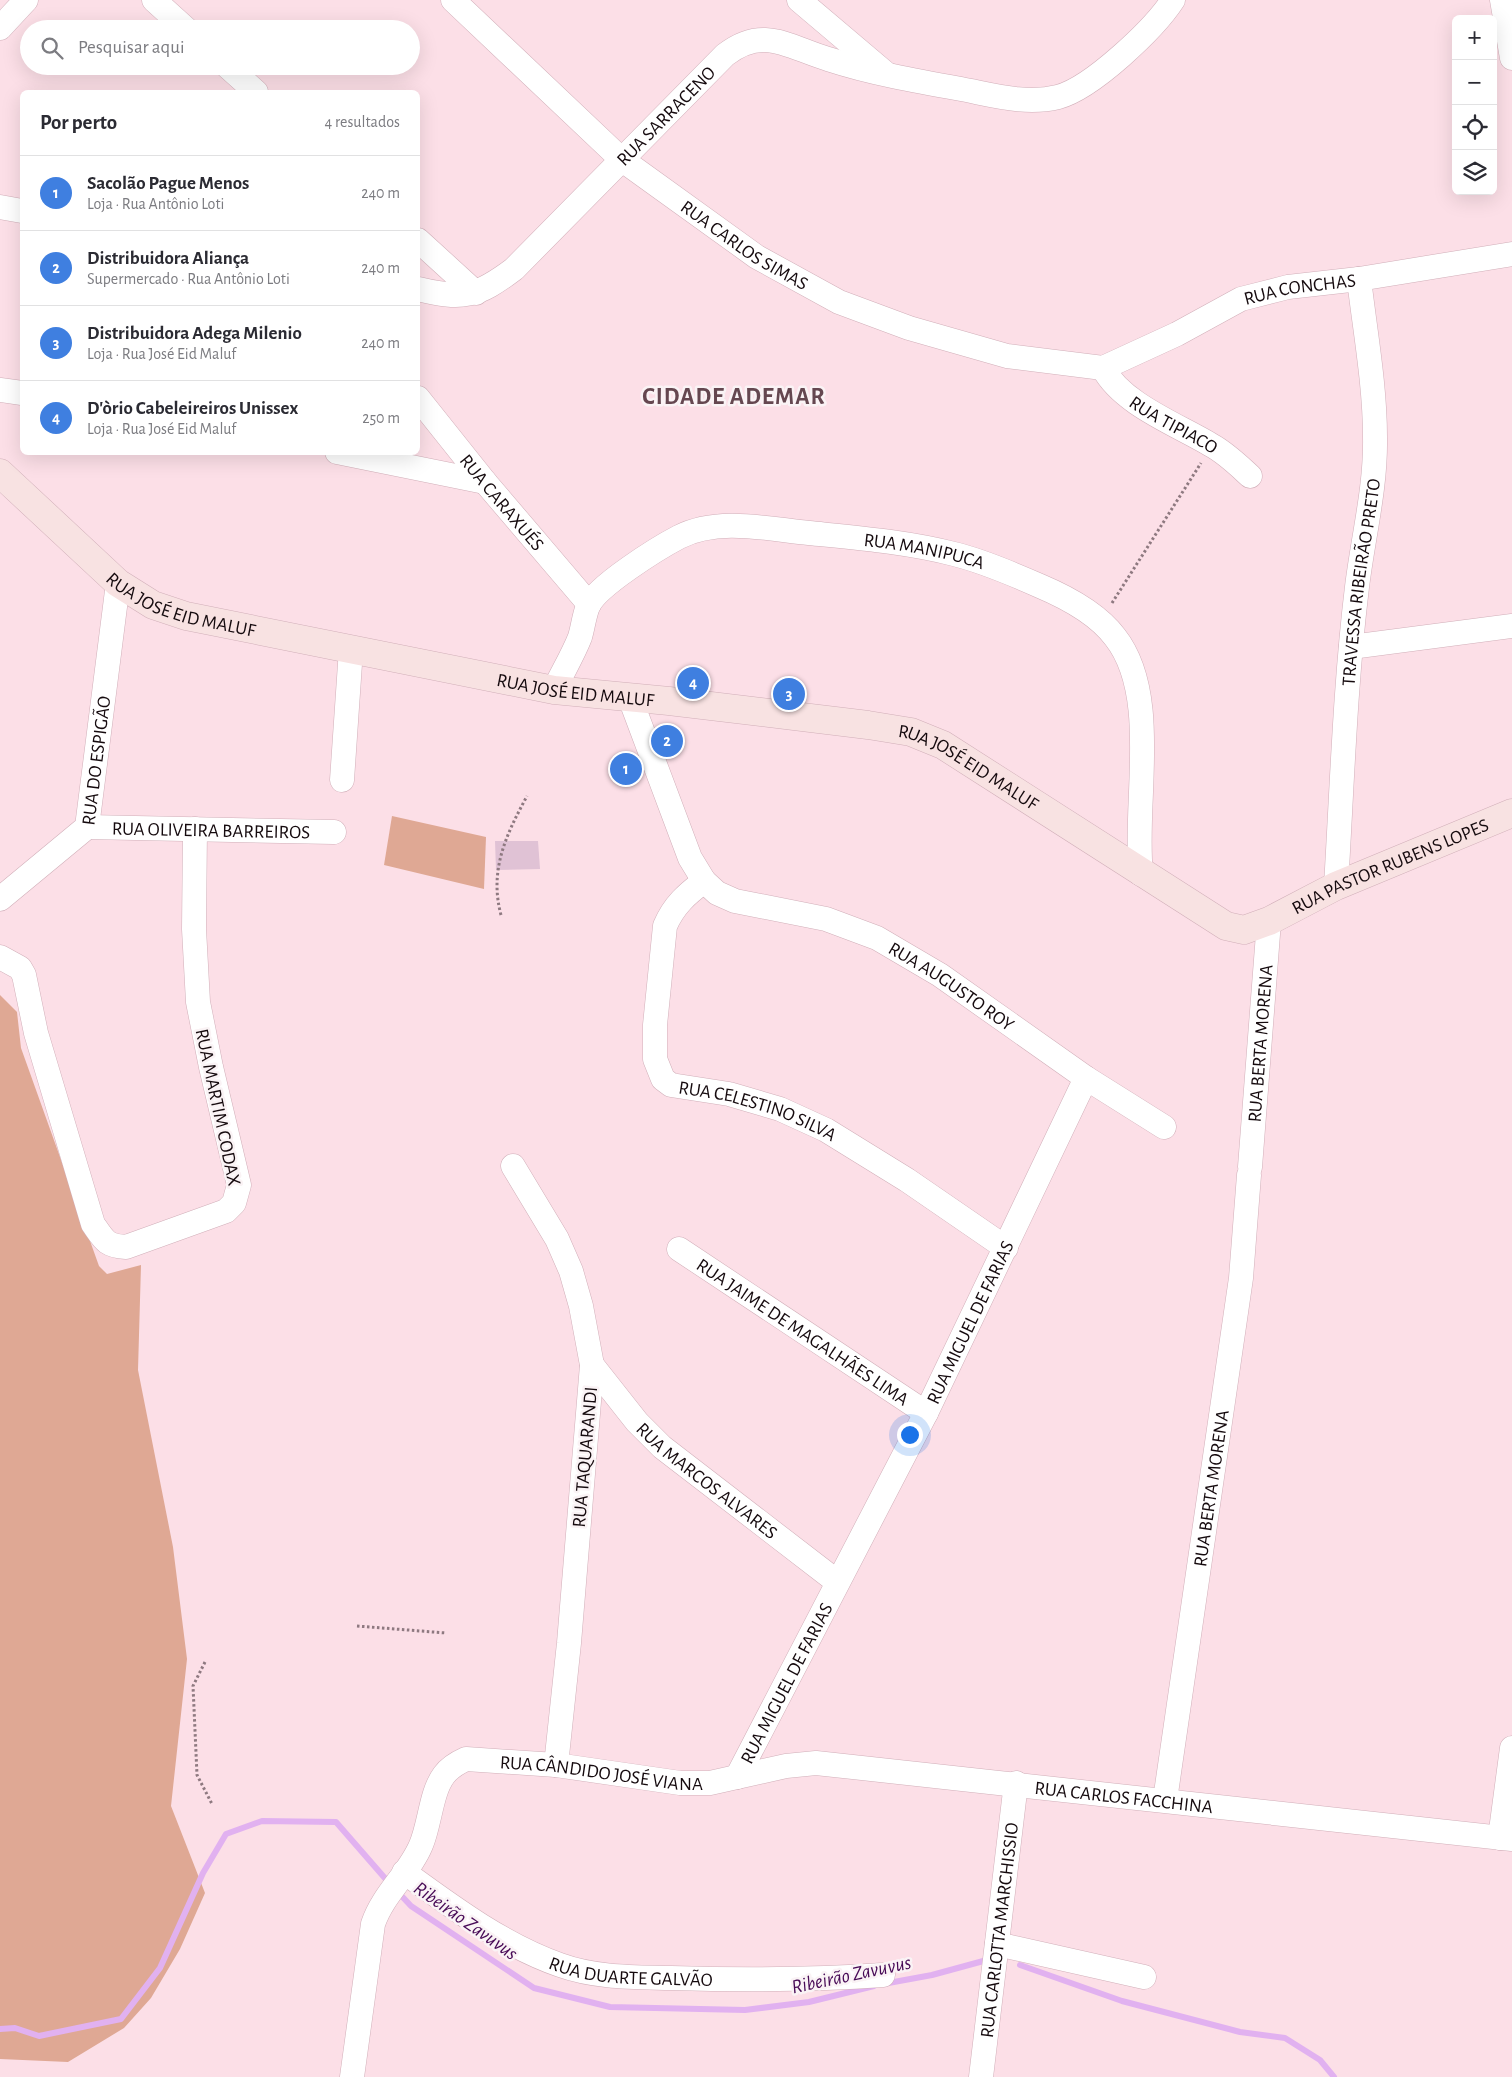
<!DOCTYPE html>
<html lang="pt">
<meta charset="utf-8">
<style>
:root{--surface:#fff;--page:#f7f7f7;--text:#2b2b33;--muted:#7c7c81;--line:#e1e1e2;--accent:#1b5dae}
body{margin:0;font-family:"Alegreya Sans",sans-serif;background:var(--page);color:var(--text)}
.controls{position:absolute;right:15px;top:15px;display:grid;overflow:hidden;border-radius:8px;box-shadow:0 5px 20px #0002}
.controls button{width:45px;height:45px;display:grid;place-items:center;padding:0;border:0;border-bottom:1px solid var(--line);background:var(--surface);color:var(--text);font:25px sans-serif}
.you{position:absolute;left:909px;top:1434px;width:18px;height:18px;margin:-12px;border:4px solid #fff;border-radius:50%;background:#1a73e8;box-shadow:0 0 0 8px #1a73e833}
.badge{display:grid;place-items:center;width:32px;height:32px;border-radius:50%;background:var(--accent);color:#fff;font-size:16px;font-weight:700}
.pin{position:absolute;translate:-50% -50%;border:2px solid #fff;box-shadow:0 1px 5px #0006}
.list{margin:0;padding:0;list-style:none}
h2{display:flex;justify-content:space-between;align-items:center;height:65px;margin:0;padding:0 20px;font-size:21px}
h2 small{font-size:16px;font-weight:400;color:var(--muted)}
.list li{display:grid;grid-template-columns:32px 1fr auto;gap:15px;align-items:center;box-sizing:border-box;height:75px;padding:0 20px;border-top:1px solid var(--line)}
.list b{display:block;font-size:19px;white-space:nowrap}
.list p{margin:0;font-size:16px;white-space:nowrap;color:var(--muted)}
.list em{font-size:16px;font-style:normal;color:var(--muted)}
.icon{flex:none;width:28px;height:28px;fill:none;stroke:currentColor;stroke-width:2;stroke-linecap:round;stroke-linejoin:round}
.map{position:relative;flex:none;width:1512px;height:2077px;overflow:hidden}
.search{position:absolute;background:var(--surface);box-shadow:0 5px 20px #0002;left:20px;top:20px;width:400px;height:55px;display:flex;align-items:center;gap:12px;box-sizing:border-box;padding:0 18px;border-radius:28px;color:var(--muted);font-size:19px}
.panel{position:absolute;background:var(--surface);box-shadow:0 5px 20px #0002;left:20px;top:90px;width:400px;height:365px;border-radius:8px}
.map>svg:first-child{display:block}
.green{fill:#dfa894}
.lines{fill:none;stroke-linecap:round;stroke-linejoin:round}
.stream{stroke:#e1b1f0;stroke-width:6}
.building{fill:#e0c2d5}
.street-casing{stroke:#d1afb9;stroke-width:25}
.secondary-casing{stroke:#d1afb9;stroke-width:29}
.path{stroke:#8e7980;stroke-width:3;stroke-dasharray:2.5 2.5;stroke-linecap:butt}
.street{stroke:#fff;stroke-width:24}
.secondary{stroke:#f8e2e2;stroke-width:28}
.labels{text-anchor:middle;stroke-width:5;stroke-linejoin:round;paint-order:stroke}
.street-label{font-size:19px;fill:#150a0e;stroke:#faf3f5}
.water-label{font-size:20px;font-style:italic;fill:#470a56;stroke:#faf3f5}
.district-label{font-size:24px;font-weight:bold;letter-spacing:1px;fill:#654750;stroke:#faf3f5}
</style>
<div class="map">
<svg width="1512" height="2077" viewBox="0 0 1512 2077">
<rect width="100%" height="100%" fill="#fcdfe7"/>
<!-- green -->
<g class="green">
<path d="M392,816L486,837L484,889L384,865Z"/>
<path d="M0,995L17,1012L21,1048L99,1266L107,1274L141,1265L138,1370L173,1547L187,1659L171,1806L205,1893L180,1949L151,1998L124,2028L68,2062L0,2059Z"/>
</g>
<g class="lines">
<!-- stream -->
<g class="stream">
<path d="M397,1891L411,1906L534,1988L610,2007L745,2010L809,2002L874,1986"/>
<path d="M1020,1965L1122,2001L1240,2032L1285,2038L1320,2060L1334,2077"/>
<path d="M883,1984L932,1975L987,1960"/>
<path d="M0,2029L15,2028L39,2036L121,2019L160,1968L203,1873L226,1834L262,1821L336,1822L390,1884"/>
</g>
</g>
<!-- building -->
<path class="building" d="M495,841H538L540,869L496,870Z"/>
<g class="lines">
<defs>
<g id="street">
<path d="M154,0L186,29"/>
<path id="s1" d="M453,0L621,159L757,257L839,302L909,328L1007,356L1103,368L1177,334L1241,299L1288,287L1359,279L1512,254"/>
<path d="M799,0L884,72"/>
<path d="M1502,0L1512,58"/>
<path d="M0,28L26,0"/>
<path d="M227,66L256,92"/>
<path d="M0,207L22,211"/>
<path d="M418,240L476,293"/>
<path id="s2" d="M418,289C463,300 477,297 514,269L725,55C763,25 788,47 828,59C871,73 916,81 961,89C993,95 1026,105 1058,97C1092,88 1154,29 1173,0"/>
<path id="s3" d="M1103,368C1122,404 1176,424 1211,445C1226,453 1238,465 1250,476"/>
<path d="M0,390L22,393"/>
<path id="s4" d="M418,398L485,482L589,604"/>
<path d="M337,452L485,482"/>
<path d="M1351,647L1512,626"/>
<path id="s5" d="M554,690C562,673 573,655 580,637C583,627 584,616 588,606C597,586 658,548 679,537C718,517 768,529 809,533C858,538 907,542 954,554C983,561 1013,574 1040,586C1066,597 1097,613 1115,637C1161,695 1133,804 1141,874"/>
<path id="s6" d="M630,698L690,858L704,881L717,893L735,901L826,919L877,938L940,975L1086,1078L1164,1127"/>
<path d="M342,780L351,649"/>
<path id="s7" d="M87,827L334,832"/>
<path id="s8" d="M704,881C687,894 674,905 665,926L655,1025V1059L663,1079L671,1085L729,1094L780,1109L826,1130L907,1180L1006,1248"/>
<path id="s9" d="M1336,886C1342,787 1345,686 1357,587C1363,537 1376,488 1375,437C1375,385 1365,331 1359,279"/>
<path id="s10" d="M0,899L87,827L118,583"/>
<path d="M0,957L20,968L24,975L36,1033L93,1224C104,1240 106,1246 126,1247L226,1211L234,1203L239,1185L211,1067L198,1002L194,929L195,829"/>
<path d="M513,1166L557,1239L571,1271L581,1306L592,1365L569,1643L556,1765"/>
<path id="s11" d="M1250,1167L1269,921"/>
<path id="s12" d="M679,1249L926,1413"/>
<path id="s13" d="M592,1365L637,1422L662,1447L836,1581"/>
<path id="s14" d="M737,1777L926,1413L1086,1078"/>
<path id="s15" d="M1165,1800L1241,1278L1249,1175"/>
<path d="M1500,1838L1512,1748"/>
<path id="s16" d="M404,1872C452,1907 503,1945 560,1965C596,1978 634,1977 671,1978C742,1980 812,1980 883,1975"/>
<path d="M997,1944L1144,1977"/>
<path id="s17" d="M352,2077L373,1924C383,1894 409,1874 421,1845C430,1824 431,1792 444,1775C450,1767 457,1763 466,1759L556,1765L680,1783H710L786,1766L816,1763L1512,1839"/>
<path id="s18" d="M981,2077L1016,1783"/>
</g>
<g id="secondary">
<path id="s19" d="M0,473L118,583L153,605L186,616L554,690L669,701L868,725L911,732L943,745L1226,926L1244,930L1269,921L1336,886L1512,813"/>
</g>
</defs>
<!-- street casing -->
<use href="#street" class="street-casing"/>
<!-- secondary casing -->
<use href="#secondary" class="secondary-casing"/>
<!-- path -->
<g class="path">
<path d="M1112,603L1201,463"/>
<path d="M501,915C489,870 506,835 527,796"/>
<path d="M357,1626L446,1633"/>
<path d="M205,1662L193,1686L197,1775L212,1804"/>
</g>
<!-- street -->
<use href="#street" class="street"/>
<!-- secondary -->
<use href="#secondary" class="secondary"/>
</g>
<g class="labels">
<!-- street labels -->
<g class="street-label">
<text dy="7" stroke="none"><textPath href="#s2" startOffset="319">RUA SARRACENO</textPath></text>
<text dy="7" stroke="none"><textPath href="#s1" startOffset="382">RUA CARLOS SIMAS</textPath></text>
<text dy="7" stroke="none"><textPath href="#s1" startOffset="980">RUA CONCHAS</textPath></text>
<text dy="7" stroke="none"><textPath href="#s3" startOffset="92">RUA TIPIACO</textPath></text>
<text dy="7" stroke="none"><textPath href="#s4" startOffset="134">RUA CARAXUÉS</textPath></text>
<text dy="7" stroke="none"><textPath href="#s5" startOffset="455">RUA MANIPUCA</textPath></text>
<text dy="7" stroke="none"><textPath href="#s9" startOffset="305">TRAVESSA RIBEIRÃO PRETO</textPath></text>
<text dy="7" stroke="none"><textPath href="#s19" startOffset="229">RUA JOSÉ EID MALUF</textPath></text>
<text dy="7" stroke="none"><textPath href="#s19" startOffset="634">RUA JOSÉ EID MALUF</textPath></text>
<text dy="7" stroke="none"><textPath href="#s10" startOffset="180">RUA DO ESPIGÃO</textPath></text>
<text dy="7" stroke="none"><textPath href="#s19" startOffset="1039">RUA JOSÉ EID MALUF</textPath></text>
<text dy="7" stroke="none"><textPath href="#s7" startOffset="124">RUA OLIVEIRA BARREIROS</textPath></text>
<text dy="7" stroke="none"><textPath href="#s19" startOffset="1521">RUA PASTOR RUBENS LOPES</textPath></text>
<text dy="7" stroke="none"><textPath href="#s6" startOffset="471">RUA AUGUSTO ROY</textPath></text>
<text dy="7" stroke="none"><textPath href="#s11" startOffset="124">RUA BERTA MORENA</textPath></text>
<text transform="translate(219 1107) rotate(78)" y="7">RUA MARTIM CODAX</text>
<text dy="7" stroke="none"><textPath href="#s8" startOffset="316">RUA CELESTINO SILVA</textPath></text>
<text dy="7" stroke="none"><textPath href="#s14" startOffset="511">RUA MIGUEL DE FARIAS</textPath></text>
<text dy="7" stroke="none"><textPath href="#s12" startOffset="149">RUA JAIME DE MAGALHÃES LIMA</textPath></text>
<text transform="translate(584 1457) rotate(-85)" y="7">RUA TAQUARANDI</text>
<text dy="7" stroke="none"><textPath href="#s13" startOffset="164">RUA MARCOS ALVARES</textPath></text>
<text dy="7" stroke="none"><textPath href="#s15" startOffset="315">RUA BERTA MORENA</textPath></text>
<text dy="7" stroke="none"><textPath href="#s14" startOffset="106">RUA MIGUEL DE FARIAS</textPath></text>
<text dy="7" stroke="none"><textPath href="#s17" startOffset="485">RUA CÂNDIDO JOSÉ VIANA</textPath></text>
<text dy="7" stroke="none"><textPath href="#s17" startOffset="1012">RUA CARLOS FACCHINA</textPath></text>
<text dy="7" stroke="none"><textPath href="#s18" startOffset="148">RUA CARLOTTA MARCHISSIO</textPath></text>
<text dy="7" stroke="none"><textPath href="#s16" startOffset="254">RUA DUARTE GALVÃO</textPath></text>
</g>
<!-- water labels -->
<g class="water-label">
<text transform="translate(466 1920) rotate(35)" y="7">Ribeirão Zavuvus</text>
<text transform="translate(851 1974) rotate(-12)" y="7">Ribeirão Zavuvus</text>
</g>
<!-- district labels -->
<g class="district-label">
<text x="734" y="404">CIDADE ADEMAR</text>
</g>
</g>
</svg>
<div class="controls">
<button>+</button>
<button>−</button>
<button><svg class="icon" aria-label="locate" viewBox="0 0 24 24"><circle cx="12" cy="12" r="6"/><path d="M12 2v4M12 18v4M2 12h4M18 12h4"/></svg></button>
<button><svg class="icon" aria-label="layers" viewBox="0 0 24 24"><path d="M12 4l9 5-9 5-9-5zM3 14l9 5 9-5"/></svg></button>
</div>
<div class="you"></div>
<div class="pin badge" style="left:626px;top:769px;background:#3f7fe0">1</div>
<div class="pin badge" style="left:667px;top:741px;background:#3f7fe0">2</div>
<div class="pin badge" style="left:789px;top:694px;background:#3f7fe0">3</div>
<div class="pin badge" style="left:693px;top:683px;background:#3f7fe0">4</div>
<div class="search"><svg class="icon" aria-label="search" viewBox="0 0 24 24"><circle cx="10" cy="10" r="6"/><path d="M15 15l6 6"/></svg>Pesquisar aqui</div>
<section class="panel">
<h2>Por perto<small>4 resultados</small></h2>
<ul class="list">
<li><span class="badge" style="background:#3f7fe0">1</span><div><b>Sacolão Pague Menos</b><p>Loja · Rua Antônio Loti</p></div><em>240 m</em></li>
<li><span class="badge" style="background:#3f7fe0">2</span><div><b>Distribuidora Aliança</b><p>Supermercado · Rua Antônio Loti</p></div><em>240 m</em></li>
<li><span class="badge" style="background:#3f7fe0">3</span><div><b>Distribuidora Adega Milenio</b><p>Loja · Rua José Eid Maluf</p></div><em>240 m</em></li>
<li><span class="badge" style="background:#3f7fe0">4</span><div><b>D'òrio Cabeleireiros Unissex</b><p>Loja · Rua José Eid Maluf</p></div><em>250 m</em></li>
</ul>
</section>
</div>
